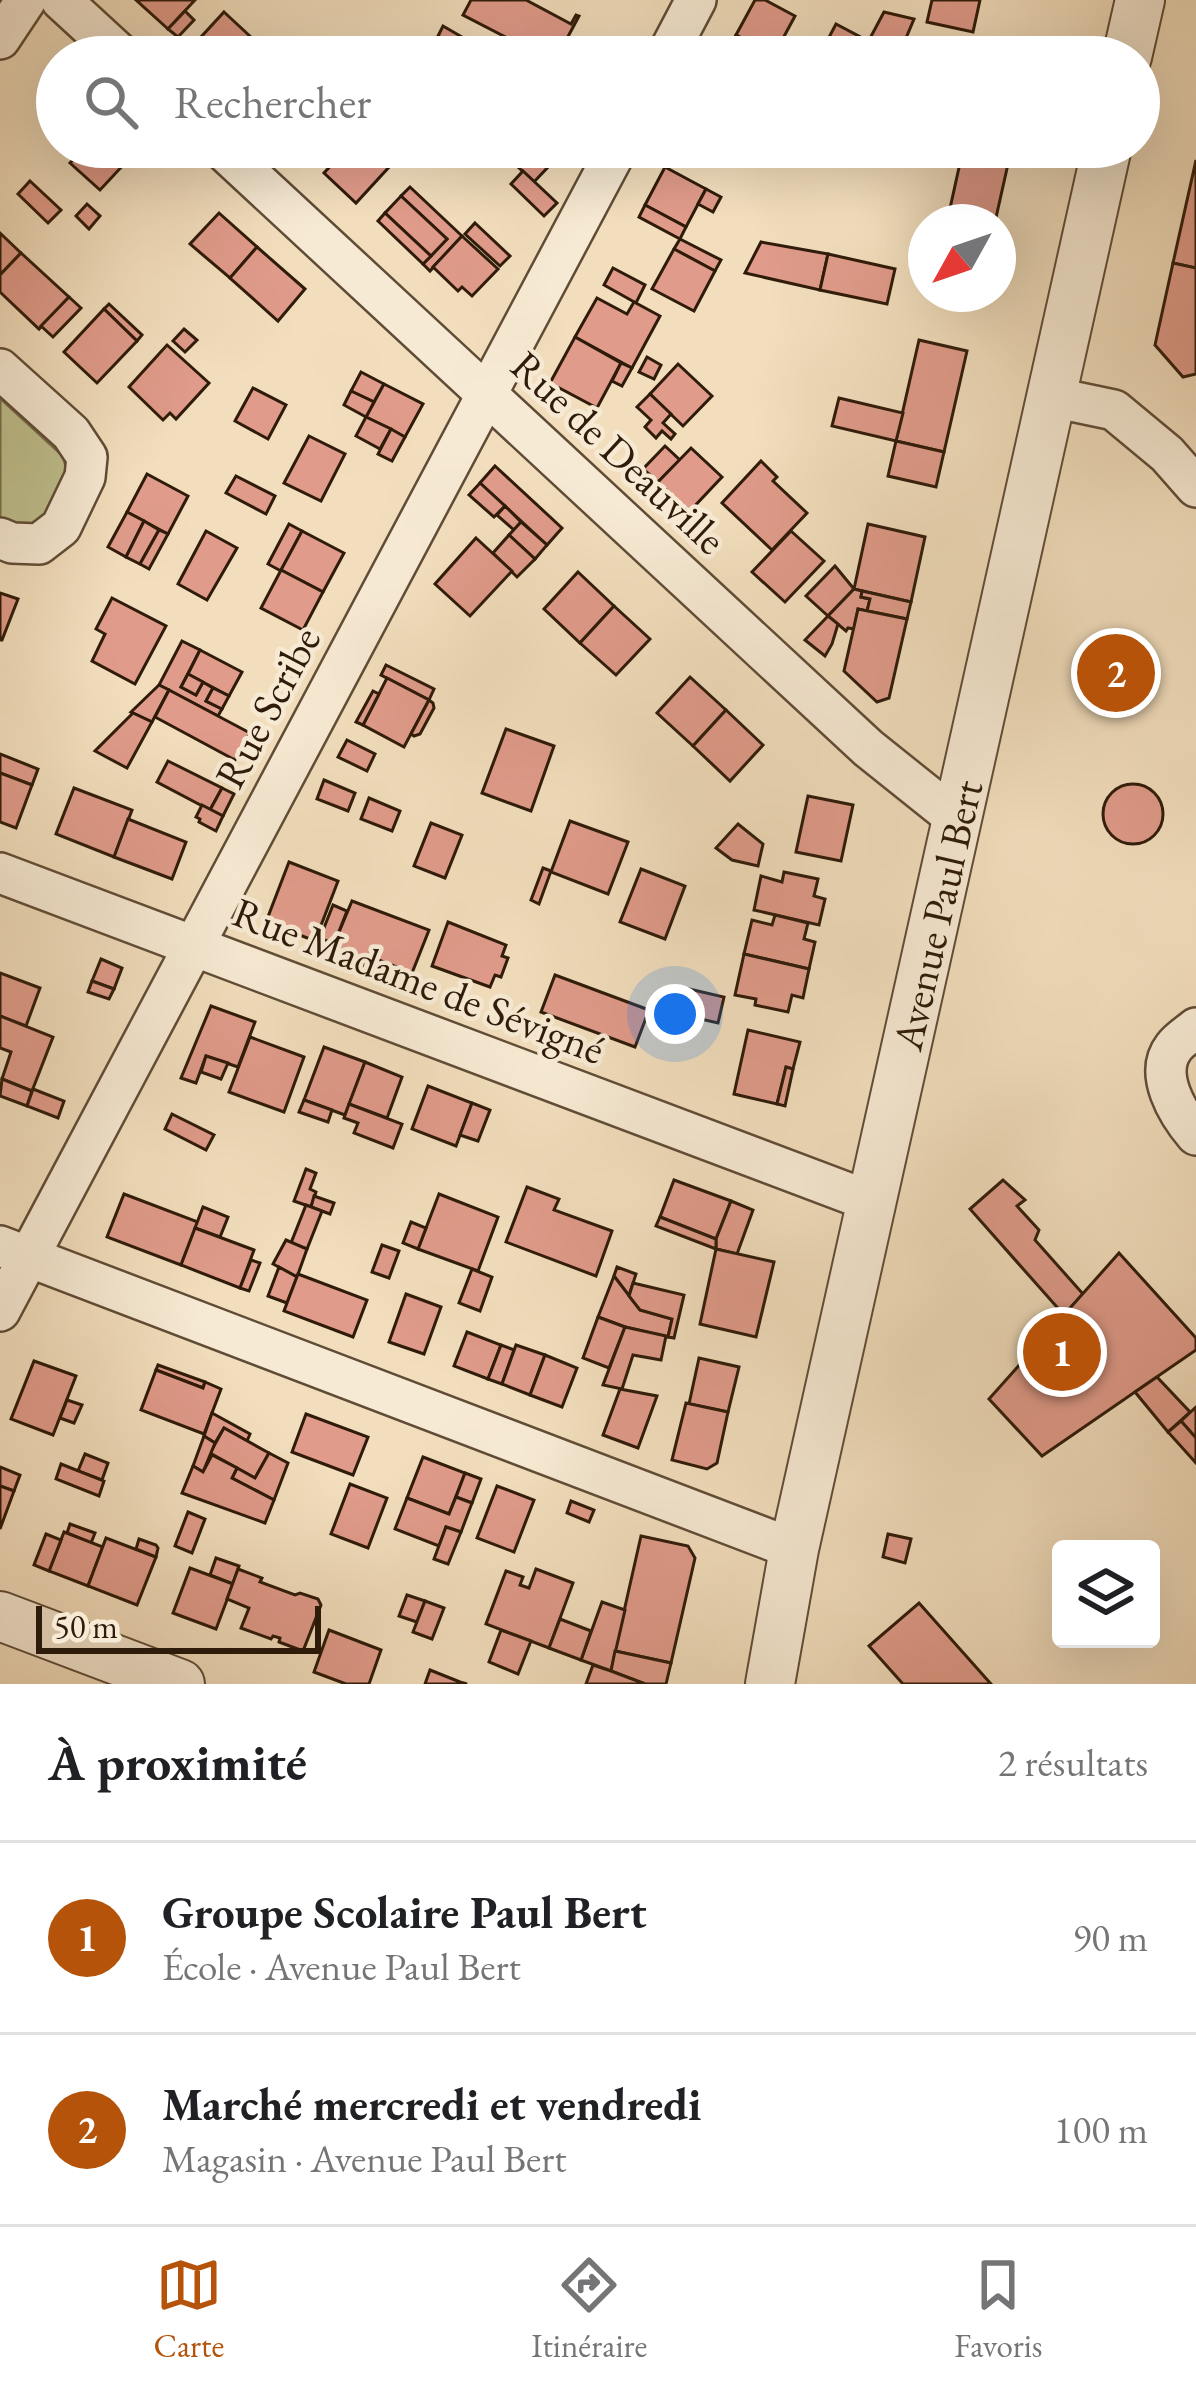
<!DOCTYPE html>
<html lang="fr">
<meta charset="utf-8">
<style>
:root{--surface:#fff;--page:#f6f6f6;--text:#202124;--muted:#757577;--line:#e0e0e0;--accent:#b45309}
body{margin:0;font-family:"EB Garamond",serif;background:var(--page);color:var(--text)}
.controls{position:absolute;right:36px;bottom:36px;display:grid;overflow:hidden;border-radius:12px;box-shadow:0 12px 48px #0002}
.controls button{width:108px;height:108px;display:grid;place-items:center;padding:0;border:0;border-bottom:3px solid var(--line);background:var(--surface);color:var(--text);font:60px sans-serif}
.compass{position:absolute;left:908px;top:204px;width:108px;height:108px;border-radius:50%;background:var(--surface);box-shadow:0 12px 48px #0002;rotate:230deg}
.scale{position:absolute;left:36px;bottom:30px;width:285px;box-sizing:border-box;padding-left:12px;border:6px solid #2f1b09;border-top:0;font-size:33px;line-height:42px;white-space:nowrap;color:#2f1b09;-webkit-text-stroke:9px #f7ead4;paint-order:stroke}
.you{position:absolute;left:675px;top:1014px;width:42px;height:42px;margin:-30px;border:9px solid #fff;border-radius:50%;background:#1a73e8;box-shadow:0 0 0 18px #1a73e833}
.badge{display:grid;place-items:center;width:78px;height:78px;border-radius:50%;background:var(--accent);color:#fff;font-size:39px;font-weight:700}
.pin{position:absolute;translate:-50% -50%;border:6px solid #fff;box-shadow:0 3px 12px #0006}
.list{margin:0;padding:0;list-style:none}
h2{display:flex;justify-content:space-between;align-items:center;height:156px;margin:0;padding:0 48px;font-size:51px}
h2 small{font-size:39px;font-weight:400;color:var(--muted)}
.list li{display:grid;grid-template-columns:78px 1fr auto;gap:36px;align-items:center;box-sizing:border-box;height:192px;padding:0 48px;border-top:3px solid var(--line)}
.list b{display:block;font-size:45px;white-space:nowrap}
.list p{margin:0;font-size:39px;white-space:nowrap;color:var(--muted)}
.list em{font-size:39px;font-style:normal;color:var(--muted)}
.icon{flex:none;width:66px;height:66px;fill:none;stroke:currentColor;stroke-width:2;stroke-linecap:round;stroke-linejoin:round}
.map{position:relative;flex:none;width:1196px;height:1684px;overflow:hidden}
.search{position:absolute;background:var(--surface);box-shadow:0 12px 48px #0002;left:36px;right:36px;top:36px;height:132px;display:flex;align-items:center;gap:30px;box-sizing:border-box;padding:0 42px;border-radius:66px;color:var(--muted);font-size:45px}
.sheet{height:540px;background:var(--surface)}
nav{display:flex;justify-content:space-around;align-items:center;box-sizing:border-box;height:168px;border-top:3px solid var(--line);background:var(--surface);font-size:33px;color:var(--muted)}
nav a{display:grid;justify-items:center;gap:6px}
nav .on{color:var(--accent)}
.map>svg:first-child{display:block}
.green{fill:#bfc08e;stroke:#776e4c;stroke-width:3}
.building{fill:#e09b8a;stroke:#2f1b09;stroke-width:3}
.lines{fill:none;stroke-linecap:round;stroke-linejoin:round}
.minor-casing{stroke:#604c36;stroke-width:44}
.tertiary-casing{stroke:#604c36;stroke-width:52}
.minor{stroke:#f7ead4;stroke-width:39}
.tertiary{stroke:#f7ead4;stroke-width:48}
.labels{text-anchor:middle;stroke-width:9;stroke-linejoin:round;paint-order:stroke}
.street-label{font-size:42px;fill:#2f1b09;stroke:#f7ead4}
</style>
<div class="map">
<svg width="1196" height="1684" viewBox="0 0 1196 1684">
<rect width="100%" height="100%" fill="#f2debd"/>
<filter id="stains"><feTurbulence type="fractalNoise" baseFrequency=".00167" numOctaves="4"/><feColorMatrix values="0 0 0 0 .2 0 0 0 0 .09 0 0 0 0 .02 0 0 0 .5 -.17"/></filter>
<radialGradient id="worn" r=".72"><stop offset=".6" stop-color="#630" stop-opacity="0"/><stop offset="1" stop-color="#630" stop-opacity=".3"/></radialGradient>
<!-- green -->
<path class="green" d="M0,398L63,456L68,473L51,512L24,529L0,520Z"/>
<!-- building -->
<g class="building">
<path d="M136,0H195L168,29Z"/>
<path d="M471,0H526L571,24L576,15L579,16L557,57H544L463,15Z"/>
<path d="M755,0H765L795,16L774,55L736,35Z"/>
<path d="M932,0H980L973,32L927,22Z"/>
<path d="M185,11L194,20L178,37L168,29Z"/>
<path d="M224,12L267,52L262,57H199L190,49Z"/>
<path d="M884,12L914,19L898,57H860Z"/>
<path d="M836,24L868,41L860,57L827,41Z"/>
<path d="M443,26L462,37L457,47L438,36Z"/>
<path d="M736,35L774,55L734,57L726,53Z"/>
<path d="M85,147H140L100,190L70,163Z"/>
<path d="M348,147H370L390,166L356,203L324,173Z"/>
<path d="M504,147H560L549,166L534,182L501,151Z"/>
<path d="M741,147H762L754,163L738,153Z"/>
<path d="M954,147H1012L1008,164L953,152Z"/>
<path d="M962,154L1008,164L995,222H947Z"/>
<path d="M1196,160V268L1173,263Z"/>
<path d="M665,167L706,189L686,227L645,205Z"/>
<path d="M523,171L557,203L544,216L511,184Z"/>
<path d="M30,181L61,210L48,223L18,194Z"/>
<path d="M410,187L462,236L430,271L423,264L447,239L401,196Z"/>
<path d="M706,189L721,197L713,212L698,204Z"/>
<path d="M401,196L447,239L431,256L385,213Z"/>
<path d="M87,204L100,216L89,229L76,216Z"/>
<path d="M645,205L686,227L680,239L639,217Z"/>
<path d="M219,213L257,247L230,278L190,244Z"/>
<path d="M385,213L431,256L423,264L378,221Z"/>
<path d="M475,223L510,256L500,266L465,234Z"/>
<path d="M0,233L21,253L0,275Z"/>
<path d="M462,236L498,269L472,296L462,287L458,291L433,267Z"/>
<path d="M680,239L721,260L715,271L674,249Z"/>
<path d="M761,242L828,254L820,290L745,273Z"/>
<path d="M257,247L305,289L278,321L230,278Z"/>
<path d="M674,249L715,271L694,311L652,289Z"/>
<path d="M21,253L69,297L39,329L0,292V275Z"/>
<path d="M828,254L895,269L887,304L820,290Z"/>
<path d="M1173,263L1196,268V374L1183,377L1155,345Z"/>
<path d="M613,268L645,285L636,303L604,285Z"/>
<path d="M69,297L81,308L53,337L41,326Z"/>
<path d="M597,298L627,314L634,302L660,316L632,368L575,337Z"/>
<path d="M109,304L142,335L137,341L104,309Z"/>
<path d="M104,309L137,341L97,383L64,352Z"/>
<path d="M184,329L197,340L185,352L173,341Z"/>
<path d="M575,337L621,363L597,408L550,383Z"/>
<path d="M919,340L967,351L944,452L896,441Z"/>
<path d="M167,345L209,383L176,419L170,413L163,420L129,387Z"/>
<path d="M647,357L661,365L654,379L639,372Z"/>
<path d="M621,363L632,368L622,386L612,381Z"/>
<path d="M678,364L712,396L683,426L650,394Z"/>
<path d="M361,372L384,384L374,402L351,391Z"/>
<path d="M384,384L423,404L405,437L366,417Z"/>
<path d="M253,388L286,405L268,439L235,421Z"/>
<path d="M351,391L374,402L366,417L344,405Z"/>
<path d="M650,394L671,414L663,423L675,434L671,439L662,431L656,438L645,427L651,420L637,407Z"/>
<path d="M839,398L903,413L896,441L832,426Z"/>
<path d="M366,417L391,429L380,449L356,436Z"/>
<path d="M391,429L405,437L392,461L378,454Z"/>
<path d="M309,436L345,454L321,501L284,483Z"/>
<path d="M896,441L944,452L936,487L888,476Z"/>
<path d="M665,446L680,460L658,482L643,469Z"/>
<path d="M691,448L722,477L689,512L658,482Z"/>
<path d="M761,461L777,477L773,481L807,513L772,550L722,503Z"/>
<path d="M495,466L562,528L547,545L480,483Z"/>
<path d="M147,474L188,496L168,534L127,512Z"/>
<path d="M236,476L275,496L266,514L226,493Z"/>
<path d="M480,483L505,506L494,517L469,495Z"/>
<path d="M505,506L521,522L514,530L497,515Z"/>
<path d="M127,512L144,521L126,557L108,547Z"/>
<path d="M144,521L159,530L140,564L126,557Z"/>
<path d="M521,522L547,545L535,559L509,535Z"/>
<path d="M289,524L302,531L281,571L268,564Z"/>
<path d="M868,524L925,537L911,602L854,589Z"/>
<path d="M159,530L168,534L149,569L140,564Z"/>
<path d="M206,531L237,548L207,600L178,584Z"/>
<path d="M302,531L344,553L323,592L281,570Z"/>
<path d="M791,531L824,561L785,602L752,572Z"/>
<path d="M509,535L535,559L517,577L493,553Z"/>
<path d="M476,538L512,571L470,616L435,584Z"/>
<path d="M835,566L854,589L828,616L806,596Z"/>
<path d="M281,570L323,592L303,630L261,608Z"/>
<path d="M578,572L614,606L580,643L544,609Z"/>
<path d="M854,589L862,591L861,597L870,599L867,611L858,609L854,629L848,628L846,631L828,616Z"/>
<path d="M862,591L911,602L907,619L867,611L870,599L861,597Z"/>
<path d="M0,593L18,599L2,640H0Z"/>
<path d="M112,598L166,626L135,684L92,661L105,634L96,629Z"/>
<path d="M614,606L650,639L616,675L580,643Z"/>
<path d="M858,609L907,619L889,698L877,702L844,671Z"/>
<path d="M828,616L838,624L832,644L825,656L805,640Z"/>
<path d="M182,641L200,650L181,687L196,695L203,682L213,688L206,701L222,709L218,716L159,685Z"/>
<path d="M200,650L242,672L229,696L188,674Z"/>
<path d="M386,665L434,689L429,700L381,675Z"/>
<path d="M188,674L203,682L196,695L181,687Z"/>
<path d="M690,677L726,710L693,746L657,713Z"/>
<path d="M387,678L429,700L404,747L363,725Z"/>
<path d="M159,685L169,690L152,722L131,712Z"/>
<path d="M213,688L229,696L222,709L206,701Z"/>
<path d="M169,690L250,733L235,760L155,717Z"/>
<path d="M373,691L379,694L363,725L356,722Z"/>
<path d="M429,700L433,703L434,708L420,734L414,736L411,734Z"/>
<path d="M726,710L763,745L730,781L693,746Z"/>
<path d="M133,713L152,722L127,768L95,751Z"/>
<path d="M506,729L554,746L531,811L482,793Z"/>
<path d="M347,740L375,754L367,771L338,757Z"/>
<path d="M0,754L38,769L32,785L0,773Z"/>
<path d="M168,761L222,788L210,810L157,782Z"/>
<path d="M0,773L32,785L16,828L0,822Z"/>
<path d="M324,780L355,793L348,811L317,799Z"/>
<circle cx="1133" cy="814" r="30"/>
<path d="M74,788L132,810L114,857L56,834Z"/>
<path d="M222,788L234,794L223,816L210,810Z"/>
<path d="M808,796L853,805L841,861L796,852Z"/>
<path d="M369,798L400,811L392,831L361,819Z"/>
<path d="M202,805L223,816L216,831L199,822L200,819L196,817Z"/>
<path d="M128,819L186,842L172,879L114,857Z"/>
<path d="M570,821L628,842L608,894L551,872Z"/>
<path d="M431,823L462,835L445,878L414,866Z"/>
<path d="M738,824L763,844L758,866L732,860L716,848Z"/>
<path d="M289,862L338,881L315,941L266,922Z"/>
<path d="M543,868L551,871L539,904L531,900Z"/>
<path d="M641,869L685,886L665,939L620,922Z"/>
<path d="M784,872L818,879L814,896L825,899L819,925L754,910L761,876L782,882Z"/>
<path d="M352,901L429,930L412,973L366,955L361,969L329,956Z"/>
<path d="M333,905L347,911L334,944L320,938Z"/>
<path d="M775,915L808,923L804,939L815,942L809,969L744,954L752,920L772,925Z"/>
<path d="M266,922L295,932L290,945L262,934Z"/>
<path d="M448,922L506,945L502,956L508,958L501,977L495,975L490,987L432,966Z"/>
<path d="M744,954L809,969L803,998L792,995L788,1012L755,1005L756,999L735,995Z"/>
<path d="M101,959L122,968L114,989L92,981Z"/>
<path d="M0,973L40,988L26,1026L0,1016Z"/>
<path d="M555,975L649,1010L635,1047L541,1012Z"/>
<path d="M92,981L114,989L109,999L88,992Z"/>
<path d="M685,988L724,997L718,1023L679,1014Z"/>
<path d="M211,1006L255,1022L238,1067L206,1056L196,1083L181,1078Z"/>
<path d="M0,1016L53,1037L32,1091L2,1079L11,1052L0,1048Z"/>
<path d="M748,1030L800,1042L793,1069L786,1067L777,1104L734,1094Z"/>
<path d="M250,1037L304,1057L284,1112L229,1092Z"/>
<path d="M324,1047L365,1062L345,1115L304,1100Z"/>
<path d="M206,1056L228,1063L221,1079L201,1072Z"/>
<path d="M365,1062L402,1077L387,1118L349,1104Z"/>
<path d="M786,1067L793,1069L785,1106L777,1104Z"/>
<path d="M2,1079L32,1091L27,1106L0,1096Z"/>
<path d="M428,1086L472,1103L456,1146L412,1129Z"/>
<path d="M33,1089L64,1101L58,1118L27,1106Z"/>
<path d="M304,1100L332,1110L328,1122L299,1112Z"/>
<path d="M472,1103L490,1110L478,1141L460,1135Z"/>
<path d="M349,1104L402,1124L393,1148L354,1133L358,1123L344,1118Z"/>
<path d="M172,1114L214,1135L206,1150L165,1129Z"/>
<path d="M306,1169L316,1173L310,1189L316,1192L311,1207L294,1201Z"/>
<path d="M674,1180L731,1201L716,1239L660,1217Z"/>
<path d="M1003,1180L1025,1200L1017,1206L1039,1230L1035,1240L1083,1294L1064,1315L970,1209Z"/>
<path d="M527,1187L559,1199L554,1210L612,1231L596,1276L506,1242Z"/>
<path d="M124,1194L198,1222L181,1265L107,1237Z"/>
<path d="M439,1194L498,1217L478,1271L418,1249Z"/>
<path d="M314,1196L334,1203L330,1214L311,1207Z"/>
<path d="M731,1201L753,1210L737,1254L716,1249V1239Z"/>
<path d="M306,1205L322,1211L307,1249L291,1243Z"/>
<path d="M203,1207L228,1217L220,1237L195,1228Z"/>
<path d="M660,1217L716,1239V1249L656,1226Z"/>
<path d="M411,1222L426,1228L418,1249L403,1243Z"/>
<path d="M195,1228L254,1250L240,1288L181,1265Z"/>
<path d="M286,1240L307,1249L297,1277L273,1264Z"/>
<path d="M382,1245L399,1251L389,1278L372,1272Z"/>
<path d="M716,1249L774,1262L756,1337L700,1324Z"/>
<path d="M1119,1253L1196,1338V1350L1042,1456L989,1399Z"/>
<path d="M251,1260L260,1263L249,1291L240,1288Z"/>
<path d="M279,1267L297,1277L287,1303L268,1296Z"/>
<path d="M617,1267L636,1274L629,1296L614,1276Z"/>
<path d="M472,1269L492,1277L480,1311L459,1303Z"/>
<path d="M298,1274L367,1300L353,1337L284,1311Z"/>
<path d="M614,1276L640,1310L672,1319L668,1337L625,1327L598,1317Z"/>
<path d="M633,1283L684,1295L674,1338L668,1337L672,1319L640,1310L629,1296Z"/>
<path d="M406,1294L441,1307L424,1354L389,1342Z"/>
<path d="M598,1317L625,1327L609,1368L583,1358Z"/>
<path d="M625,1327L666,1336L661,1360L633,1355L622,1389L603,1385Z"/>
<path d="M467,1332L501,1345L488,1379L454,1366Z"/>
<path d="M501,1345L514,1350L502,1384L488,1379Z"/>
<path d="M516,1345L545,1355L530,1395L502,1384Z"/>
<path d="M545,1355L577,1368L562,1407L530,1395Z"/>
<path d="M699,1358L739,1367L728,1412L689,1404Z"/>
<path d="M34,1361L76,1376L53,1435L11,1419Z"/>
<path d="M158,1365L205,1382L203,1388L156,1370Z"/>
<path d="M156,1370L203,1388L205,1382L221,1389L204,1434L141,1410Z"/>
<path d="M1157,1377L1190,1412L1168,1432L1135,1392Z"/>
<path d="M620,1389L657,1396L638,1448L603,1435Z"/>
<path d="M67,1400L82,1405L74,1423L60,1418Z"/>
<path d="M686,1403L728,1412L717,1463L707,1469L672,1460Z"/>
<path d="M1196,1407V1438L1181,1421Z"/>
<path d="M212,1413L250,1434L247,1441L224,1428L215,1443L204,1436Z"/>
<path d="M306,1414L368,1437L353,1475L292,1452Z"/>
<path d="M1181,1421L1196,1438V1463L1168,1432Z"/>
<path d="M224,1428L269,1453L255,1478L210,1453Z"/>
<path d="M204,1436L215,1443L203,1472L193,1466Z"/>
<path d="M269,1453L288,1463L274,1500L232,1478L237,1468L255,1478Z"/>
<path d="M85,1454L108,1463L102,1480L78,1471Z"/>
<path d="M212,1455L237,1468L232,1478L274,1500L265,1523L182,1493L193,1466L203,1472Z"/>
<path d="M423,1457L465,1473L449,1514L407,1498Z"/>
<path d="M61,1464L104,1481L99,1496L56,1479Z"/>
<path d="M0,1467L20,1475L14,1491L0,1486Z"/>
<path d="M465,1473L481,1479L472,1503L456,1497Z"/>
<path d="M350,1484L387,1498L368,1548L331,1534Z"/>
<path d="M0,1486L14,1491L0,1529Z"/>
<path d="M497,1486L534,1500L514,1552L477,1538Z"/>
<path d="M456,1497L472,1503L461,1532L446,1527L439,1546L395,1529L407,1498L449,1514Z"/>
<path d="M571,1501L594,1510L589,1522L567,1513Z"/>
<path d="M188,1512L205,1519L192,1553L175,1546Z"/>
<path d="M70,1524L95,1533L91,1543L67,1533Z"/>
<path d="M446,1527L461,1532L448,1564L434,1559Z"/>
<path d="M64,1532L103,1547L88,1586L49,1571Z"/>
<path d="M46,1534L61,1540L49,1571L34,1565Z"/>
<path d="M888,1534L911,1539L905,1563L883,1557Z"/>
<path d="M641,1536L688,1546L695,1558L671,1663L615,1651Z"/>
<path d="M106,1538L156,1557L137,1605L88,1586Z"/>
<path d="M139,1539L156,1545L158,1548L156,1557L136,1549Z"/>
<path d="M216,1558L239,1566L233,1584L210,1575Z"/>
<path d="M190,1568L233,1584L216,1629L173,1613Z"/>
<path d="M238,1569L262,1578L260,1582L295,1595L300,1593L318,1599L321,1605L303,1651L279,1642L280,1638L273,1636L271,1639L241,1628L249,1608L227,1599Z"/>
<path d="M536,1569L573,1583L549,1648L486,1624L506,1571L523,1577L520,1585L529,1588Z"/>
<path d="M407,1595L425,1601L417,1622L399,1616Z"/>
<path d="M425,1601L444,1608L432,1639L413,1632Z"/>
<path d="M602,1602L625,1610L611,1671L581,1660Z"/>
<path d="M919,1603L991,1684H903L869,1646Z"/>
<path d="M560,1619L591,1631L581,1660L549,1648Z"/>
<path d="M329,1630L381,1650L369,1684H346L314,1672Z"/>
<path d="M501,1630L531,1641L518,1674L489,1662Z"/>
<path d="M615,1651L671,1663L666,1684H645L611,1671Z"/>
<path d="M593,1665L611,1671L645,1684H586Z"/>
<path d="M430,1670L460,1682L467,1684H425Z"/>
</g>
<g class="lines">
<defs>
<g id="minor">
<path d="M61,0L123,57"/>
<path d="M0,39L26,0"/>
<path d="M666,57L696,0"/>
<path d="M220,147L868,748L958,820"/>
<path d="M0,369L71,433L87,457L85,477L61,527L39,544L12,543L0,538"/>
<path d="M1052,397L1114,410L1167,454L1196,487"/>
<path d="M0,873L872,1202"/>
<path d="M1196,1028C1189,1034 1179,1040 1174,1047C1153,1074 1178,1114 1196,1135"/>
<path d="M0,1246L794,1549"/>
<path d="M0,1311L618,147"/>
</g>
<g id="tertiary">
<path d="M1127,57L1140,0"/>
<path d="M0,1616L180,1684"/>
<path d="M770,1684L794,1549L1107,147"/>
</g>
</defs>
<!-- minor casing -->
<use href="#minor" class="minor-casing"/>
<!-- tertiary casing -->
<use href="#tertiary" class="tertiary-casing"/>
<!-- minor -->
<use href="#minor" class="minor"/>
<!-- tertiary -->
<use href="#tertiary" class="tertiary"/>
</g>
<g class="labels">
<!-- street labels -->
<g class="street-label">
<text transform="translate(619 452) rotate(43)" y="15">Rue de Deauville</text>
<text transform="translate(267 707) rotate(-62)" y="15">Rue Scribe</text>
<text transform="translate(937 915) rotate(-77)" y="15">Avenue Paul Bert</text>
<text transform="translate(419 980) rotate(21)" y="15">Rue Madame de Sévigné</text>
</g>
</g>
<rect width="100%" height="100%" filter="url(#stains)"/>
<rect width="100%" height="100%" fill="url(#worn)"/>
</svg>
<div class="controls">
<button><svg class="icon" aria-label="layers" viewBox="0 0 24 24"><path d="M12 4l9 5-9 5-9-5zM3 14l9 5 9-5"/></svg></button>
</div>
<svg class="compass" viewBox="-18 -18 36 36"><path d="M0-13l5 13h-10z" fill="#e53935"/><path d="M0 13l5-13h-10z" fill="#757577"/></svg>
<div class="scale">50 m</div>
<div class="you"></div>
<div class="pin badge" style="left:1062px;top:1352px">1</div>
<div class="pin badge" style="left:1116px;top:673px">2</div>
<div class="search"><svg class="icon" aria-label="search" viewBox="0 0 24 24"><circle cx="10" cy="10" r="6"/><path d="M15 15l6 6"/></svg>Rechercher</div>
</div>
<section class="sheet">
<h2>À proximité<small>2 résultats</small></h2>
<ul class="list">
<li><span class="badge">1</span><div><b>Groupe Scolaire Paul Bert</b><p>École · Avenue Paul Bert</p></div><em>90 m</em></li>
<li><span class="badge">2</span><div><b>Marché mercredi et vendredi</b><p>Magasin · Avenue Paul Bert</p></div><em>100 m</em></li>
</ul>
</section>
<nav>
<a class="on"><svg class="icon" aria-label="map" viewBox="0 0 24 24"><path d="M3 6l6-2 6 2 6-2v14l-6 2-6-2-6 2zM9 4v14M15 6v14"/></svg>Carte</a>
<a><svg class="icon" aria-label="directions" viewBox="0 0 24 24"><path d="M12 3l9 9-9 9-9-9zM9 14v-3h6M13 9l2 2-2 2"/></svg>Itinéraire</a>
<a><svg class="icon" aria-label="saved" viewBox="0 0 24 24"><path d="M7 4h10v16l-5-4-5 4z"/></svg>Favoris</a>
</nav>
